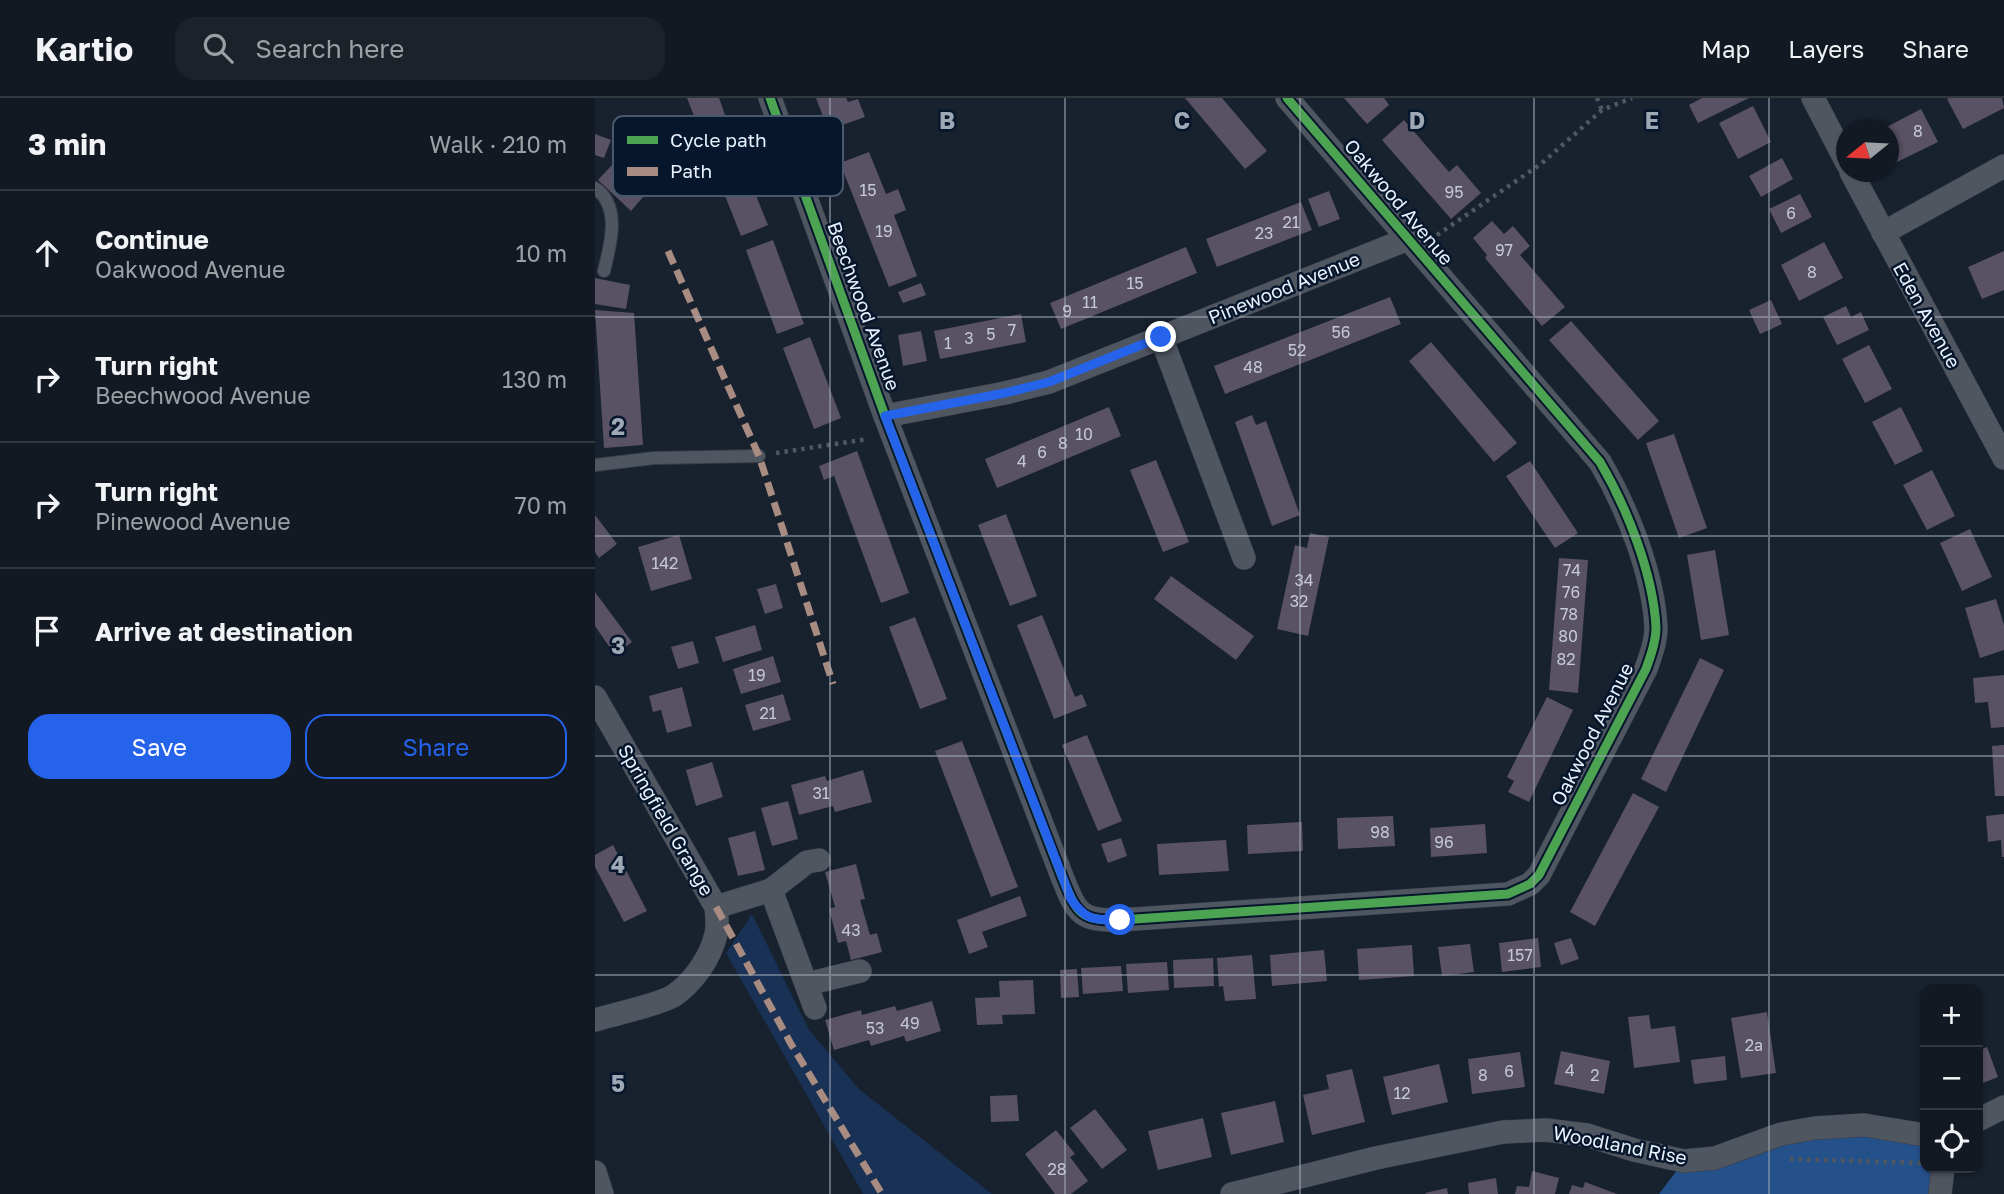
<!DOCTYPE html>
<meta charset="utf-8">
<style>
:root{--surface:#121922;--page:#1b222a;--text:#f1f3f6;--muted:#9ca0a5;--line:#313840;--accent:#2563eb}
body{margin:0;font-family:"Golos Text",sans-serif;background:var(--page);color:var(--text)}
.controls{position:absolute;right:21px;bottom:21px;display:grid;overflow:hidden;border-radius:14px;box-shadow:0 2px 5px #0004}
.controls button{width:63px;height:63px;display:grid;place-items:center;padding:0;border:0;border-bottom:2px solid var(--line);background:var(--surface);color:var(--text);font:35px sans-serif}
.compass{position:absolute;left:1241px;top:21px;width:63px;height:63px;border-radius:50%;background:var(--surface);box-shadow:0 2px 5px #0004;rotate:252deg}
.stop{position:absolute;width:21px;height:21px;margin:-16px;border:5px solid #2563eb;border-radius:50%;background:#fff}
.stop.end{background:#2563eb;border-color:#fff;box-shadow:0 2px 7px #0008}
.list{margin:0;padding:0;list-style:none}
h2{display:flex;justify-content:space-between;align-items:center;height:91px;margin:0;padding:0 28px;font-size:30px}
h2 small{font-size:23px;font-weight:400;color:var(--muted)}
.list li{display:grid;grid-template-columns:46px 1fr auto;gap:21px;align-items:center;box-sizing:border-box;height:126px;padding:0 28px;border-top:2px solid var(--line)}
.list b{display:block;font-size:26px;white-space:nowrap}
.list p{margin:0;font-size:23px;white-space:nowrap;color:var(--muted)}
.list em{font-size:23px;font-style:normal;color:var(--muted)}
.actions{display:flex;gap:14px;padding:21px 28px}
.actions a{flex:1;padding:16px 0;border:2px solid var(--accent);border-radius:21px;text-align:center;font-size:24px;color:var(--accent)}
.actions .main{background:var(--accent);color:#fff}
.icon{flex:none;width:38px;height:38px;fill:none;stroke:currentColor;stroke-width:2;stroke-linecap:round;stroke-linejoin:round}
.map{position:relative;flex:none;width:1409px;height:1096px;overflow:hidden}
header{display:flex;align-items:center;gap:42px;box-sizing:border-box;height:98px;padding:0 35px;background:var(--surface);border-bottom:2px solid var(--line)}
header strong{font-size:33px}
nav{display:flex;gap:38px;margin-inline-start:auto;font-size:24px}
.search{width:490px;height:63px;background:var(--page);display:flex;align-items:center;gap:18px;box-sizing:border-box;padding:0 24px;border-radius:21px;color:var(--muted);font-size:26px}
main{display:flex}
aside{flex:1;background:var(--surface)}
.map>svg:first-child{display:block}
.green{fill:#183154}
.forest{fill:#25518a}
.building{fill:#595264}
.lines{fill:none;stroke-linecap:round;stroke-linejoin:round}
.service-casing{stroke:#373d48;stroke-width:14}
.minor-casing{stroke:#373d48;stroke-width:24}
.path{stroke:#50575f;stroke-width:4.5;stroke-dasharray:3.5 5;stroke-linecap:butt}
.service{stroke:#505660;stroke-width:12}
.minor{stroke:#505660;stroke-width:23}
.quiet{stroke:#a88b81;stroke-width:7;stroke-dasharray:14 7;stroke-linecap:butt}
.cycleway-casing{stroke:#06162c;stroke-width:13}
.cycleway{stroke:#4ca352;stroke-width:9}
.route{stroke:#2563eb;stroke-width:9}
.grid{fill:none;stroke:#9fa8b5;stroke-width:2;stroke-opacity:0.55}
.labels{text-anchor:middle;stroke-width:5;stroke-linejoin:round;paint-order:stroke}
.number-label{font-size:16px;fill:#c4c9d8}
.street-label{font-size:19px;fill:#e8f1fe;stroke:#06162c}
.key{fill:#06162c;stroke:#4a586b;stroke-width:2}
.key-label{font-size:19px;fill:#e8f1fe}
.grid-label{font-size:23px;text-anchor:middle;font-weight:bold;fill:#9fa8b5;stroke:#06162c;stroke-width:5;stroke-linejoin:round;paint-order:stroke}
</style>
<header>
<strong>Kartio</strong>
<div class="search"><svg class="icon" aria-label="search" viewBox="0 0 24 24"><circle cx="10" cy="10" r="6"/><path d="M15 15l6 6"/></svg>Search here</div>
<nav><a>Map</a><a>Layers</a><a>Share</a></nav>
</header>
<main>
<aside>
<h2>3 min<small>Walk · 210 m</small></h2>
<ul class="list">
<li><svg class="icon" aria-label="ahead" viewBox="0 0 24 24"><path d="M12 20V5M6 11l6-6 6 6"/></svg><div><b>Continue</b><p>Oakwood Avenue</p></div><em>10 m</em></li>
<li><svg class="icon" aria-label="right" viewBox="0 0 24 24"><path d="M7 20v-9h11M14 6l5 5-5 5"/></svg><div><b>Turn right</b><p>Beechwood Avenue</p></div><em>130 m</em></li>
<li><svg class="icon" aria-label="right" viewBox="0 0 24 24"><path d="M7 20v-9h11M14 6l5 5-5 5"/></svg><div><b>Turn right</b><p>Pinewood Avenue</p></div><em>70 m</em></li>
<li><svg class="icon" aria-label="arrive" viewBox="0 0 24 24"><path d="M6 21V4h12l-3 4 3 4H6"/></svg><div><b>Arrive at destination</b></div></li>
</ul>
<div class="actions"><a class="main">Save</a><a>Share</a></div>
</aside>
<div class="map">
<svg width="1409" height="1096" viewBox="0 0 1409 1096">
<rect width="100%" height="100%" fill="#18212e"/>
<!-- green -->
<path class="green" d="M157,816L214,932L264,991L397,1096H268L131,855Z"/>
<!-- forest -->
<path class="forest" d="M1186,1036L1330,1037V1070H1348L1345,1096H1064L1089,1063Z"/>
<!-- building -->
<g class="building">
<path d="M92,0H124L135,31L108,41Z"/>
<path d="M221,0H251L253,4L263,1L270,19L233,32Z"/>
<path d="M590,0H627L672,53L650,71Z"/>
<path d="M749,0H789L794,7L772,26Z"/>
<path d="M1107,0H1154L1103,25L1094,7Z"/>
<path d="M1354,0H1407L1409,10L1368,31L1352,1Z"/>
<path d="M1158,8L1176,44L1143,61L1124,25Z"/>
<path d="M1326,11L1343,44L1298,66L1294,57V32H1286Z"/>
<path d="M809,22L854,74L862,67L886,95L856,121L787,42Z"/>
<path d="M0,36L16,42L9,60L0,57Z"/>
<path d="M140,46L173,127L146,138L114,57Z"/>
<path d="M33,50L58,73L40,91L48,99L36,113L3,82Z"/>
<path d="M274,54L291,96L303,91L311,112L299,117L322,178L294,189L245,65Z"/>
<path d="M1187,60L1198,81L1166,99L1154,78Z"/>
<path d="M734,93L745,121L724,129L713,101Z"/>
<path d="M1205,96L1217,119L1186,135L1174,111Z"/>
<path d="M706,104L717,132L622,169L611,141Z"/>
<path d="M897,123L909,136L918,128L935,148L925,157L970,209L947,228L890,160L892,157L878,140Z"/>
<path d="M178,142L209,226L182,236L151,152Z"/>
<path d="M1229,144L1248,180L1204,203L1186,167Z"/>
<path d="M591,149L602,175L466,231L455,205Z"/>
<path d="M1409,153V192L1387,201L1373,169Z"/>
<path d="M0,180L35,187L31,211L0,206Z"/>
<path d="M326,185L331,197L308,205L303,194Z"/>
<path d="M795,199L806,226L630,296L619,268Z"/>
<path d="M1176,202L1187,226L1165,236L1154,212Z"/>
<path d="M1251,208L1256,219L1266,214L1274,232L1242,247L1228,219Z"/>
<path d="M0,212L39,215L48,347L9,350Z"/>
<path d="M426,216L431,244L345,261L339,233Z"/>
<path d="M976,223L1064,323L1043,342L954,242Z"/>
<path d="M326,233L332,263L308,268L303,237Z"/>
<path d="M215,239L246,320L219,331L188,250Z"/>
<path d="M836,244L922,345L899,364L814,263Z"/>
<path d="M1274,247L1297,291L1270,305L1247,261Z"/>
<path d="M514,309L526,338L402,390L390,361Z"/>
<path d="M1306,309L1328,353L1300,367L1277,324Z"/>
<path d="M657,317L661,327L671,323L705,417L677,428L640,324Z"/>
<path d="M1079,336L1112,430L1084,440L1051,345Z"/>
<path d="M262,353L314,495L286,505L239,378L229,382L224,368Z"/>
<path d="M561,362L594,444L568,454L535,372Z"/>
<path d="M935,363L983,435L960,450L911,378Z"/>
<path d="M1337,372L1360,418L1332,432L1308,387Z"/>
<path d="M411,416L442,498L415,508L383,427Z"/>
<path d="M0,417L22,446L4,460L0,454Z"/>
<path d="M1375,431L1397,479L1367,493L1345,445Z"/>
<path d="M715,435L734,439L713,538L682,531L700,447L712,450Z"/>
<path d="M84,437L97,481L56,493L43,449Z"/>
<path d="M1120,452L1134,537L1106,542L1092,457Z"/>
<path d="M964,460L993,462L983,595L954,592Z"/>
<path d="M576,478L659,538L641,562L559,501Z"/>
<path d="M181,486L188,510L170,516L162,491Z"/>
<path d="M0,494L37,544L20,557L0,528Z"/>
<path d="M1401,501L1409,527V552L1385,560L1370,510Z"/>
<path d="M447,517L480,599L487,596L492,608L459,621L422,527Z"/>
<path d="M320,519L352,601L325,611L294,529Z"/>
<path d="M160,527L167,552L128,564L120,539Z"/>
<path d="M98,543L104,565L83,571L76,549Z"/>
<path d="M178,558L186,584L146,596L138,571Z"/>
<path d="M1105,560L1129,572L1071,694L1046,681Z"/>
<path d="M1409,577V629L1396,630L1393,604L1380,605L1378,580Z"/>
<path d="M87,589L97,628L72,635L66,612L58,614L54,598Z"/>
<path d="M188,596L196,622L158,633L150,607Z"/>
<path d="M952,599L978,612L934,704L913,694L919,683L912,679Z"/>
<path d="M492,637L527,723L503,733L467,647Z"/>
<path d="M367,643L423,789L396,799L340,653Z"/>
<path d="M1409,647V698H1400L1397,648Z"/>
<path d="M117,664L128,699L101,708L91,672Z"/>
<path d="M268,672L277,704L240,714L238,708L204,717L196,687L230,678L232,683Z"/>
<path d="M1038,695L1064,709L1000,828L975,814Z"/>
<path d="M193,703L203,741L177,748L166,710Z"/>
<path d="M1409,716V759H1407L1406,742L1393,744L1391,718Z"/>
<path d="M798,718L800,748L743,751L742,720Z"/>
<path d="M707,724L708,753L653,756L652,727Z"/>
<path d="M890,726L892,755L836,759L835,730Z"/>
<path d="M160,733L170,772L143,778L133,740Z"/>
<path d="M526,740L532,758L513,765L506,746Z"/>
<path d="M631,742L634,773L564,777L562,746Z"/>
<path d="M18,747L52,813L29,824L0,769V757Z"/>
<path d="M261,766L270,801L265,802L275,837L282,835L287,854L256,862L251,843L243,845L234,811L240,809L230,774Z"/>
<path d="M425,798L432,818L387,834L393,849L374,856L362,822Z"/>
<path d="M943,840L946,869L907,874L904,845Z"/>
<path d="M976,840L984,861L966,867L959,845Z"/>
<path d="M875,846L879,874L847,878L843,849Z"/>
<path d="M817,847L819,878L764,882L762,851Z"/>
<path d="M729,852L732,883L677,888L675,857Z"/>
<path d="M657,857L661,901L630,903L628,888L624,889L622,860Z"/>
<path d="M618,860L619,888L579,890L578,862Z"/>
<path d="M572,864L574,892L533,895L531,866Z"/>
<path d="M526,868L528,893L488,896L486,870Z"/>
<path d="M482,871L484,899L466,900L465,872Z"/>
<path d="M438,882L440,916L407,917L408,926L382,927L380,900L405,899L404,883Z"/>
<path d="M337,903L346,933L311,944L309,938L276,948L274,942L239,952L230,922L266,912L267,917L300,908L302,913Z"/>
<path d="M1172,914L1181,975L1146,980L1136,920Z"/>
<path d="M1054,917L1056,931L1080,928L1085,964L1039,970L1033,919Z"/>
<path d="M1392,949L1403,979L1383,987V953Z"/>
<path d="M966,953L1015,963L1009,996L959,986Z"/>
<path d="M925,954L930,989L877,996L873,961Z"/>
<path d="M1130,958L1132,982L1099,986L1096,962Z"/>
<path d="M844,966L853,1004L797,1017L788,979Z"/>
<path d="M757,971L770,1024L717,1037L708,997L734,991L731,977Z"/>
<path d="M422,997L424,1023L396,1024L395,998Z"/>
<path d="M680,1003L689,1044L636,1057L626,1015Z"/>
<path d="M500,1011L532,1052L507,1071L475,1030Z"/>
<path d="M608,1020L617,1059L563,1072L553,1033Z"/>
<path d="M461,1032L480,1056L475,1059L493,1083L476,1096H460L430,1056Z"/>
<path d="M937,1073L964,1080L960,1096H920L922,1088L934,1089Z"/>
<path d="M901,1080L903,1096H874L873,1085Z"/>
<path d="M990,1084L1022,1096H974L977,1087L988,1090Z"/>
<path d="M852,1090L853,1096H831L830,1095Z"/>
</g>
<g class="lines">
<defs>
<g id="service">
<path d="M0,90C27,108 15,148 9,173"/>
<path d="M0,367L59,360L164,358"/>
</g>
<g id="minor">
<path d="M175,0L290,318L468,781C482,816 486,823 525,822L913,796L935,786L944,777L1051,571C1056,557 1061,543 1061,529C1058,475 1032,410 1005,364L692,0"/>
<path d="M1218,0L1252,65"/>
<path d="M1256,74L1409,360"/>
<path d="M1288,135L1409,68"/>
<path d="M566,239L649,460"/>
<path d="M290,318L410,295L454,284L813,141"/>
<path d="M0,599L121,809C122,818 123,828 121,836C116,859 98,885 78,898C63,907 19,916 0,922"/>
<path d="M176,792L220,910"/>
<path d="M121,809L176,792L212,764L224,762"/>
<path d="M212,886L265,873"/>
<path d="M1383,1022L1409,1009"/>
<path d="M0,1074L7,1096"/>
<path d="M637,1096L781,1060L908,1034L951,1032L992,1037L1039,1052L1089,1063L1120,1060L1186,1036L1220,1030L1269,1027L1330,1037"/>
<path d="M1345,1096L1348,1070"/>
</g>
</defs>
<!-- service casing -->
<use href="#service" class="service-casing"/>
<!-- minor casing -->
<use href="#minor" class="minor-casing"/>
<!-- path -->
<g class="path">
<path d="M1002,0L1007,12"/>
<path d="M842,137L946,66L1007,12L1037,0"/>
<path d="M181,355L273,341"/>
<path d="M1195,1061L1326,1065"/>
</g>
<!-- service -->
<use href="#service" class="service"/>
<!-- minor -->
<use href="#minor" class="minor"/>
<!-- quiet -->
<g class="quiet">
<path d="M73,153L164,358L238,586"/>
<path d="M121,809L196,946L287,1096"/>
</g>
<defs>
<path id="cycleway" d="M175,0L290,318L468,781C482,816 486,823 525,822L913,796L935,786L944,777L1051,571C1056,557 1061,543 1061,529C1058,475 1032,410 1005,364L692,0"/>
</defs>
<!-- cycleway casing -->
<use href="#cycleway" class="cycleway-casing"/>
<!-- cycleway -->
<use href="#cycleway" class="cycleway"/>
</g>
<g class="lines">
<!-- route -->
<path class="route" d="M525,822C499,822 491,823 476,801L290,318L410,295L454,284L566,239"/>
</g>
<!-- grid -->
<path class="grid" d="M235,0V1096M470,0V1096M705,0V1096M939,0V1096M1174,0V1096M0,219H1409M0,438H1409M0,658H1409M0,877H1409"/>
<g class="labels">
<!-- number labels -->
<g class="number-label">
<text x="1323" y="39">8</text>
<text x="273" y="98">15</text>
<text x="859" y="100">95</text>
<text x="1196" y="121">6</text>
<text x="696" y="130">21</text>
<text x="289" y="139">19</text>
<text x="669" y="141">23</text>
<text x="909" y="158">97</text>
<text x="1217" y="180">8</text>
<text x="540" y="191">15</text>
<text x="495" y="210">11</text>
<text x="472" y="219">9</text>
<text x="417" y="238">7</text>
<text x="746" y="240">56</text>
<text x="396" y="242">5</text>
<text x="374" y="246">3</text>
<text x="353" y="251">1</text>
<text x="702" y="258">52</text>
<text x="658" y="275">48</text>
<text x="489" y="342">10</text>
<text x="468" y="351">8</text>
<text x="447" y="360">6</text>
<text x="427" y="369">4</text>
<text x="70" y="471">142</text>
<text x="977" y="478">74</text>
<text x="709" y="488">34</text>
<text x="976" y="500">76</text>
<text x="704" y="509">32</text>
<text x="974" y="522">78</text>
<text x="973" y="544">80</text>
<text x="971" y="567">82</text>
<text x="162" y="583">19</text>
<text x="173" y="621">21</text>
<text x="226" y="701">31</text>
<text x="785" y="740">98</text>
<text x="849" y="750">96</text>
<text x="256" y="838">43</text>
<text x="925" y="863">157</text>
<text x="315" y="931">49</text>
<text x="280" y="936">53</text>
<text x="1159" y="953">2a</text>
<text x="975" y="978">4</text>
<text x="914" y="979">6</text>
<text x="888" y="983">8</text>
<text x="1000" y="983">2</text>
<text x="807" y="1001">12</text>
<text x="462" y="1077">28</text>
</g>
<!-- street labels -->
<g class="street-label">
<text transform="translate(804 104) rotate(50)" y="7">Oakwood Avenue</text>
<text transform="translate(689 190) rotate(-22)" y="7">Pinewood Avenue</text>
<text transform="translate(269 208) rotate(70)" y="7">Beechwood Avenue</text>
<text transform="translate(1332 217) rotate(61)" y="7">Eden Avenue</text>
<text transform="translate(997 636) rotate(-63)" y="7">Oakwood Avenue</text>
<text transform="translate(71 722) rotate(60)" y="7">Springfield Grange</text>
<text transform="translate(1025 1047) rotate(11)" y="7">Woodland Rise</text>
</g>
</g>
<!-- legend -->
<rect x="18" y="18" width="230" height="80" rx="10" class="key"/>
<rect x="32" y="38" width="31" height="8" fill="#4ca352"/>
<rect x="32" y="69" width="31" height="9" fill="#a88b81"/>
<g class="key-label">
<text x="75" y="49">Cycle path</text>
<text x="75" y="80">Path</text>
</g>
<g class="grid-label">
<text x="352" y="31">B</text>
<text x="587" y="31">C</text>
<text x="822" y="31">D</text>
<text x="1057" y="31">E</text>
<text x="23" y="337">2</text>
<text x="23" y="556">3</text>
<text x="23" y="775">4</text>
<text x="23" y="994">5</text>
</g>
</svg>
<div class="controls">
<button>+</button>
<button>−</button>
<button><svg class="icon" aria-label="locate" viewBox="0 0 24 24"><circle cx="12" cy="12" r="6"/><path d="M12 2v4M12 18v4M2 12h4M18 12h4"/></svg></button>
</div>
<svg class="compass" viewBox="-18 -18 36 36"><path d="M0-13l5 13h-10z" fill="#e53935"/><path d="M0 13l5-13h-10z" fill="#9ca0a5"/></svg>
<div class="stop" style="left:525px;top:822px"></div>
<div class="stop end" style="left:566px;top:239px"></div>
</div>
</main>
